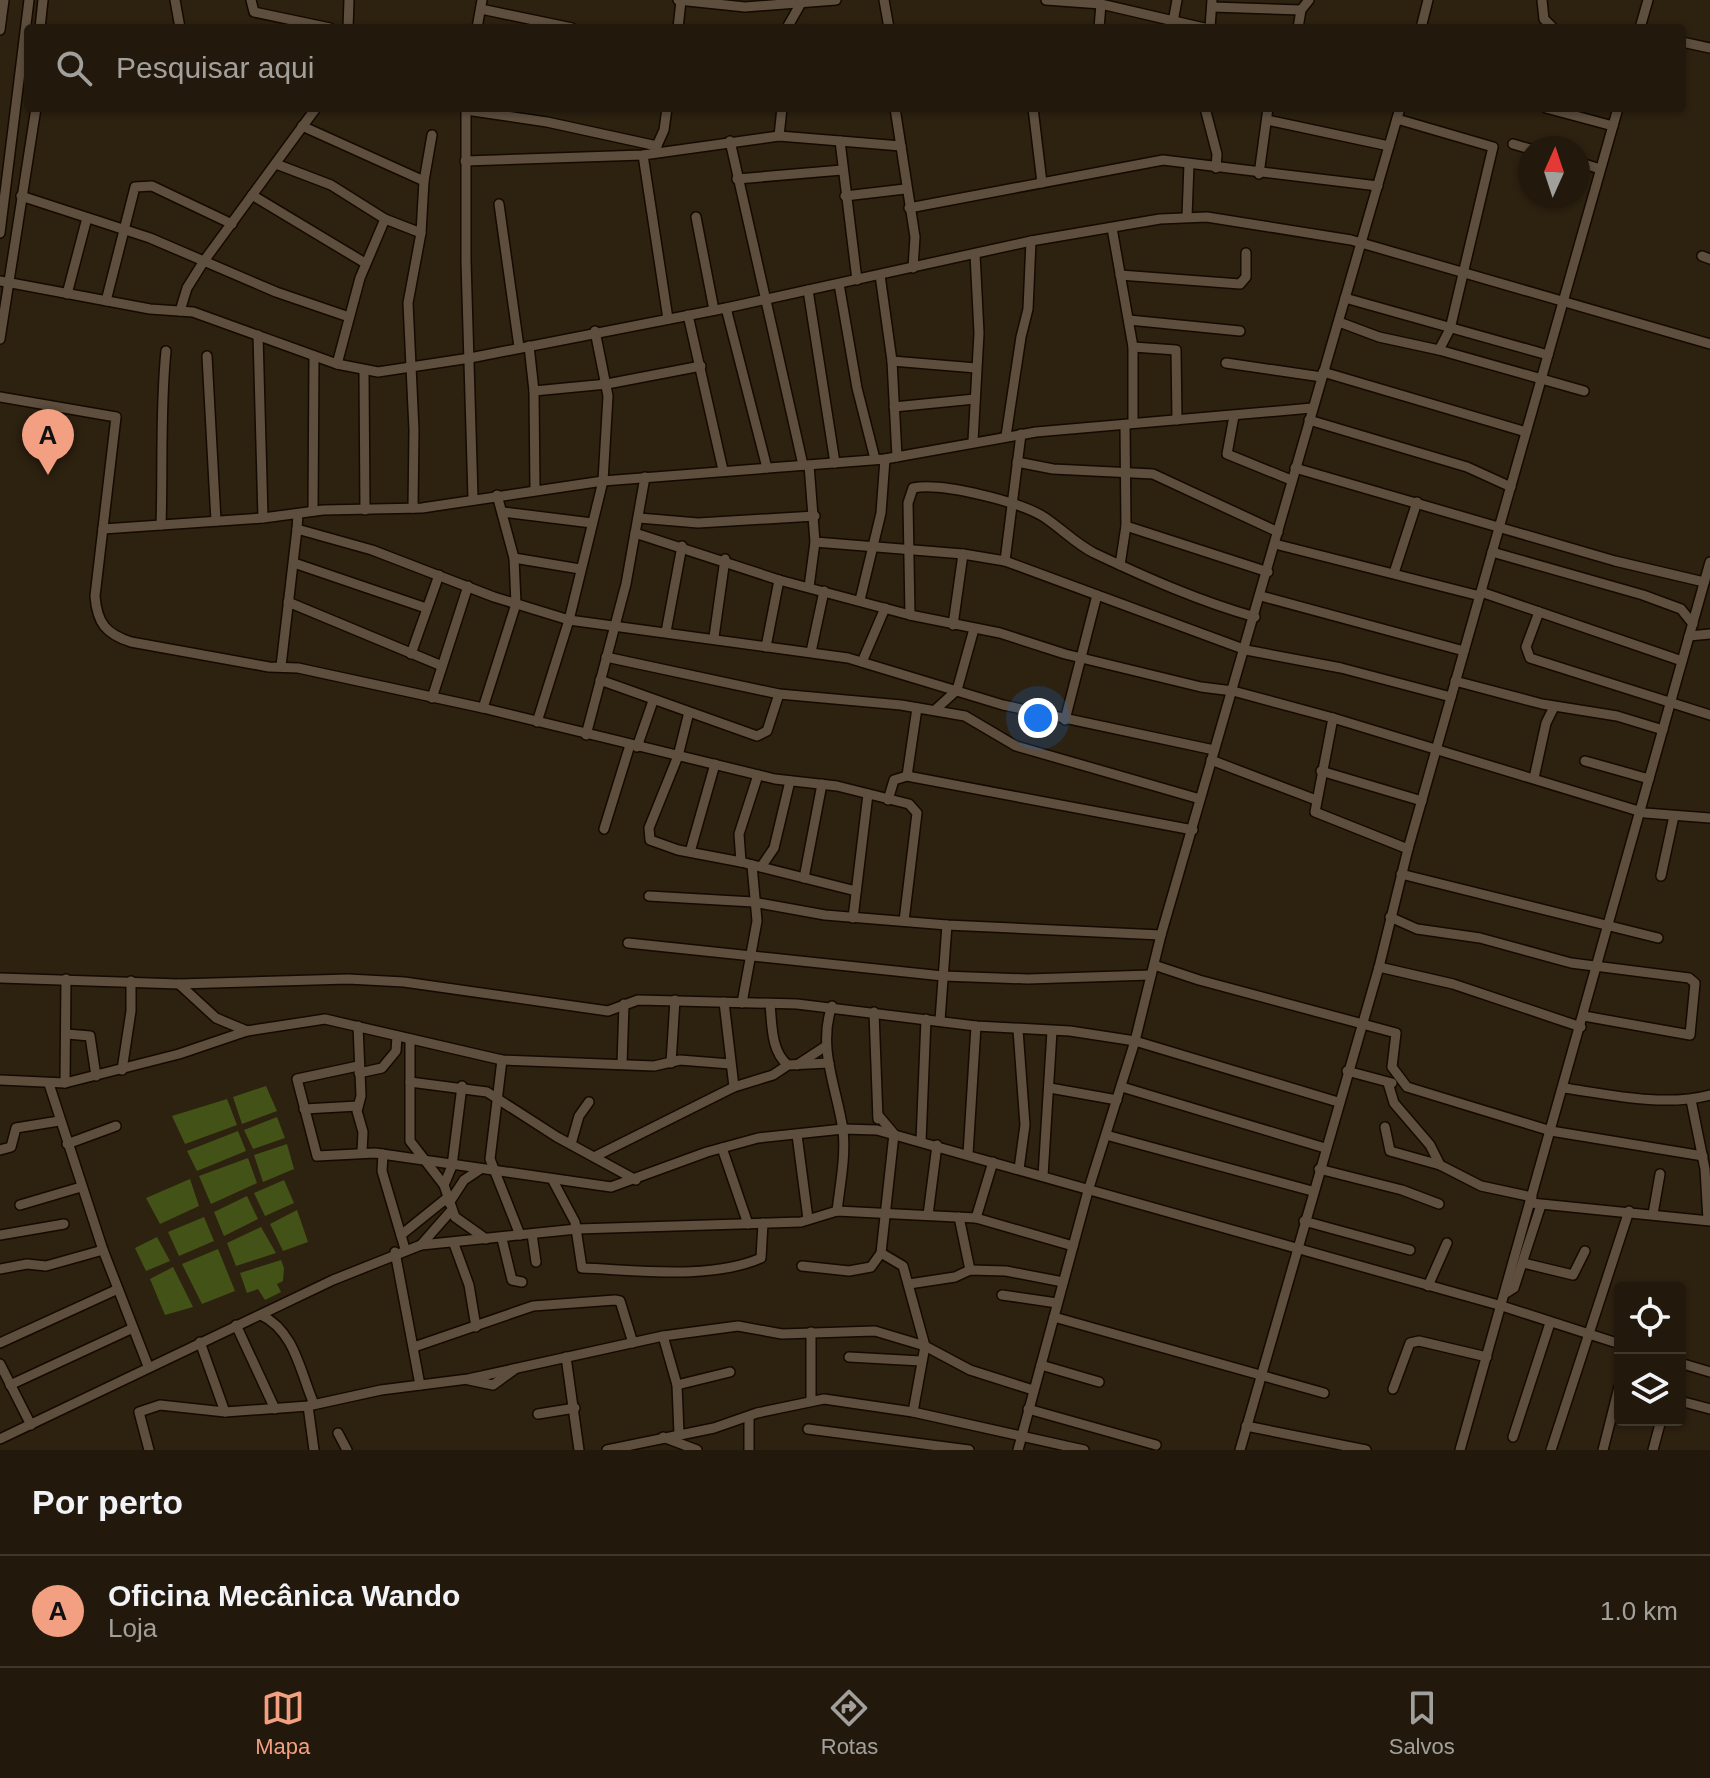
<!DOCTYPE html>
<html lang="pt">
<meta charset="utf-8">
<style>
:root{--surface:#22190c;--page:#2e261a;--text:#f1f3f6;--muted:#a2a09d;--line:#3f382d;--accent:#f2a081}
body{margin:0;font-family:Helvetica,sans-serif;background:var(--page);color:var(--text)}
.controls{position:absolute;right:24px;bottom:24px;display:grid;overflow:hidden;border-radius:8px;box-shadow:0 2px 6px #0004}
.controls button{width:72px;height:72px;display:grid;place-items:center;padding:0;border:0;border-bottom:2px solid var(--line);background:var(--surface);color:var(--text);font:40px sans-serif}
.compass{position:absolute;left:1518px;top:136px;width:72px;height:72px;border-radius:50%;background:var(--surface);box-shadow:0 2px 6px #0004;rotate:3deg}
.you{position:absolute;left:1038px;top:718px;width:28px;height:28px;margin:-20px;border:6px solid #fff;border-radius:50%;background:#1a73e8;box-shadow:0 0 0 12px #1a73e833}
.badge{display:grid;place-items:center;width:52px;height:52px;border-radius:50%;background:var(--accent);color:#111;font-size:26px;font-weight:700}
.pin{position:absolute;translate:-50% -66px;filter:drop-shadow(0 2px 4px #0008)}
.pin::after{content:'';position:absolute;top:42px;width:28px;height:24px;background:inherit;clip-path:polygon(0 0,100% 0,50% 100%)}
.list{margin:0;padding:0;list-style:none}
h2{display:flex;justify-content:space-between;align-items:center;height:104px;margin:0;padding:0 32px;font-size:34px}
h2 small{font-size:26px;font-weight:400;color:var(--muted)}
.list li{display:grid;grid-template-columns:52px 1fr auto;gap:24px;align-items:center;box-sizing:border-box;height:112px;padding:0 32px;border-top:2px solid var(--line)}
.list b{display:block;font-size:30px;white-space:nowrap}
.list p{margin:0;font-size:26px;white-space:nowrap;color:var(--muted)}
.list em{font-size:26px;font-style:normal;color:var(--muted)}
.icon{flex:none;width:44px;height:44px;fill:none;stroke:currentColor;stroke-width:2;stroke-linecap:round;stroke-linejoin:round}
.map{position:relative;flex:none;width:1710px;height:1450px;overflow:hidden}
.search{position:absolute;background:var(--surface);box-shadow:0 2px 6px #0004;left:24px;right:24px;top:24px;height:88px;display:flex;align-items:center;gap:20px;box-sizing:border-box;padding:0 28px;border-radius:8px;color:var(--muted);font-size:30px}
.sheet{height:216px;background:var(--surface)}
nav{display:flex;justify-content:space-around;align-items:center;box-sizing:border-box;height:112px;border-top:2px solid var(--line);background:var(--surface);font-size:22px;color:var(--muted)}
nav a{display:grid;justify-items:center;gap:4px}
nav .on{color:var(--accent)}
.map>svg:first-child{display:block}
.green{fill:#435216}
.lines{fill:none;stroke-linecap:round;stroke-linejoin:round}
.minor-casing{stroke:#150a00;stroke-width:12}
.minor{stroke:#5d4e3d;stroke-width:9}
</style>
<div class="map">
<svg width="1710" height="1450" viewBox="0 0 1710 1450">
<rect width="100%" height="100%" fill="#2d2110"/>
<!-- green -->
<g class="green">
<path d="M266,1086L277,1111L242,1124L233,1097Z"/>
<path d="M227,1099L237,1125L185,1144L172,1116Z"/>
<path d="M277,1117L285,1138L253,1149L244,1130Z"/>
<path d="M238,1131L246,1151L197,1171L187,1151Z"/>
<path d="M287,1144L294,1169L263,1182L254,1155Z"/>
<path d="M248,1158L257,1183L211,1204L199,1176Z"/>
<path d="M190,1179L199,1206L160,1224L146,1198Z"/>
<path d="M284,1180L294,1203L265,1216L254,1193Z"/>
<path d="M247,1196L258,1219L224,1236L214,1212Z"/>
<path d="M297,1210L308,1242L283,1251L270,1224Z"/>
<path d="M204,1217L214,1241L179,1256L168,1232Z"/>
<path d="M261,1227L276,1253L236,1266L227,1243Z"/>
<path d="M157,1237L170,1261L146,1271L135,1248Z"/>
<path d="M218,1249L235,1291L202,1304L182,1264Z"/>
<path d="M281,1260L284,1268L283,1281L277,1284L281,1292L265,1300L258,1289L247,1293L240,1273Z"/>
<path d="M173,1267L193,1307L165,1315L150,1279Z"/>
</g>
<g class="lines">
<defs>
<g id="minor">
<path d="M175,0L180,28"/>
<path d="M251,0L254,12L330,28"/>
<path d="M678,0L745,7L836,0"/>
<path d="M884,0L889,28"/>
<path d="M1046,0L1101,4L1204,28"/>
<path d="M1542,0L1544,19L1553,28"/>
<path d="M1212,7L1301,10"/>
<path d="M481,9L572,28"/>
<path d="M1173,22L1177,0"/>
<path d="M788,26L801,3"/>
<path d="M40,28L43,0"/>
<path d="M348,28L349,0"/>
<path d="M477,28L482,0"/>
<path d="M678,28L681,1"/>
<path d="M1099,28L1101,4"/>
<path d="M1210,28L1212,0"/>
<path d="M1298,28L1301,10L1309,0"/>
<path d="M1421,28L1428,0"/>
<path d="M1640,28L1648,0"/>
<path d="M0,30L4,0"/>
<path d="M1682,42L1710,48"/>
<path d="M466,108V261L473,498"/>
<path d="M895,108L915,237L913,268"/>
<path d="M1033,108L1042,183"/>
<path d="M1205,108L1217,154L1216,168"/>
<path d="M1546,108L1613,126"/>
<path d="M466,110L547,122L657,146"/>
<path d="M1267,120L1389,146"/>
<path d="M302,126L424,181"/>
<path d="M779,136L782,108"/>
<path d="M730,141L803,465"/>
<path d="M840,141L857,280"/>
<path d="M1513,144L1530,149"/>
<path d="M655,150L664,130L667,108"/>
<path d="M643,155L668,319"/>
<path d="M465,161L643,155L779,136L901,146"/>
<path d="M1578,162L1600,169"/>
<path d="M276,164L331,185L385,219L360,278L337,364"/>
<path d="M1259,174L1268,108"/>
<path d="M737,179L842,170"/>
<path d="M252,195L365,263"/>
<path d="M21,196L150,238L276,292L349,317"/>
<path d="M845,196L905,189"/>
<path d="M499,204L519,347"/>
<path d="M909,208L1163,160L1378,186"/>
<path d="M696,217L714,310"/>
<path d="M1187,217L1189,164"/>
<path d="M385,219L421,233"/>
<path d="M1112,228L1133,347V423"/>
<path d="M0,233L29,0"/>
<path d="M1702,256L1710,259"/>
<path d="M880,275L892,361L897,457"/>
<path d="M1120,275L1240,284L1246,277V253"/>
<path d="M0,281L150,309L193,312L337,364L378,372L470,358L726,308L1031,241L1160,219L1207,217L1351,240L1710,344"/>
<path d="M839,284L857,388L875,459"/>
<path d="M808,290L835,463"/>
<path d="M67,294L87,218"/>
<path d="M1345,298L1548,355"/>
<path d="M106,301L135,187L152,186L232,224"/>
<path d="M726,308L767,468"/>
<path d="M180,311L187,288L204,261L316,108"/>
<path d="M688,315L723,470"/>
<path d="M1129,320L1240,331"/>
<path d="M1339,322L1379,337L1439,350L1450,329L1493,147L1397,119"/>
<path d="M258,335L263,518"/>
<path d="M0,339L36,108"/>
<path d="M529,346L534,391L607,384L701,366"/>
<path d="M1133,347L1176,350L1177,420"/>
<path d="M1439,350L1584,391"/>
<path d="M207,356L216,521"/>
<path d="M892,361L976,368"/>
<path d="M1226,363L1322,377"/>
<path d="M364,372L365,510"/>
<path d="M1323,372L1526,432"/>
<path d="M534,391L535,490"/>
<path d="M0,397L116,417L95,596C97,623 106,634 131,642L269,667L298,668L483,708L775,779L837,786L909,804L917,813L904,921"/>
<path d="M894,407L975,399"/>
<path d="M1234,416L1227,454L1291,480"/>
<path d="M1309,420L1467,467L1511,487"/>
<path d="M1006,436L1021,337L1028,309L1031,241"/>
<path d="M973,441L979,333L975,254"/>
<path d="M1017,462L1053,469L1153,474L1278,532"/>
<path d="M809,465L815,542L963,554L1005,561L1021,434"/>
<path d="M1295,468L1615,561L1704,582"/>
<path d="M413,508L414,430L408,303L421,233L424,181L432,135"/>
<path d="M313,511L314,356"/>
<path d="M503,512L592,523"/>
<path d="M298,514L297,529L372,550L494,597L569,620L848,658L1003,705L1214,750"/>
<path d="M639,518L698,523L815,516"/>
<path d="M161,525C163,467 160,409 166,351"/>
<path d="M1126,526L1268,572"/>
<path d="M103,529L263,518L323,510L422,508L603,481L885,459L1036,432L1312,408"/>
<path d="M635,533L779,580L910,615L1000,633L1065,654L1201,687L1233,691L1333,718L1645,813L1710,818"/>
<path d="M1275,544L1480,596"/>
<path d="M1492,552L1643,595L1681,609L1693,624"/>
<path d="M514,558L580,569"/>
<path d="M1005,561L1246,650L1341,668L1451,697"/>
<path d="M294,563L426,608"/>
<path d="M1120,565L1126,526L1125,425"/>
<path d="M1394,573L1417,502"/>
<path d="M809,587L815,542"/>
<path d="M1481,592L1682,661"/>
<path d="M1261,596L1464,651"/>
<path d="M860,600L881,513L885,459"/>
<path d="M288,602L442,666"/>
<path d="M1539,612L1526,647L1530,658L1710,715"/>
<path d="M910,615L908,503L913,488C942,482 1020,502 1044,517C1062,529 1076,544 1094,553C1147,578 1199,601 1255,617"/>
<path d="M953,625L963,554"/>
<path d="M666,632L682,546"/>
<path d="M1689,636L1710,634"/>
<path d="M714,637L725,559"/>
<path d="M766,647L779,580"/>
<path d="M811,652L824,591"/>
<path d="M411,654L439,575"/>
<path d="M606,657L779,694L901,705L965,716L1016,746L1200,799"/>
<path d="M862,662L885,608"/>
<path d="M281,666L297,529"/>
<path d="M600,680L757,736L767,731L779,694"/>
<path d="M1455,681L1542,704L1617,716L1663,730"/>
<path d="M432,698L468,586"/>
<path d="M483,708L516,604L514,558L497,495"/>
<path d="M935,710L957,690L974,629"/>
<path d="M689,712L678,756L649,828L650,840L678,850L741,862L856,891"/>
<path d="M1333,718L1315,812L1408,849"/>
<path d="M1065,720L1097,595"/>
<path d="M537,722L569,620L603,481L608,396L595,331"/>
<path d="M586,735L626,584L645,477"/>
<path d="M637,747L653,701"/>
<path d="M1211,760L1316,800"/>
<path d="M1585,761L1649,779"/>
<path d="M1321,771L1422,801"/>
<path d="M907,776L917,708"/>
<path d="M1534,778L1546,723L1554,707"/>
<path d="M888,800L894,780L907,776L1193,830"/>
<path d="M604,829L630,745"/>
<path d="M690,852L715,764"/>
<path d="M741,862L739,834L758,775"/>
<path d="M761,867L774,848L790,781"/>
<path d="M1401,874L1658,938"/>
<path d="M1661,876L1674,816"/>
<path d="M804,878L822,784"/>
<path d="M649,896L753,902L825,915L947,925L1161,935"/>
<path d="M1390,917L1417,929L1480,938L1571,963L1689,978L1695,983L1690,1035L1584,1016"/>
<path d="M853,918L868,794"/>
<path d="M628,943L943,976L1028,979L1151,975"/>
<path d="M1154,965L1199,980L1396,1033L1392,1067L1407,1087L1551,1131L1703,1156"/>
<path d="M1379,967L1453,984L1581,1027"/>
<path d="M0,978L179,984L348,979L404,982L608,1011L638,1000L797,1004L976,1026L1070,1031L1135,1041L1338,1102"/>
<path d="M179,984L216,1018L247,1031"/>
<path d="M724,1002L734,1087"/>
<path d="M742,1003L757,921L752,865"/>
<path d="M770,1004C772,1024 771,1052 788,1065"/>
<path d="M832,1006C817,1047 837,1089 843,1130C846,1156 840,1185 837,1211"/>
<path d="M874,1012L878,1119"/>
<path d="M940,1020L947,925"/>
<path d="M358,1026L361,1096L357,1111L363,1132L362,1152"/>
<path d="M1018,1030L1025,1125L1019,1169"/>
<path d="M67,1034L90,1036L96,1076"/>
<path d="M410,1039V1141L444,1185L455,1217L486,1239"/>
<path d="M502,1060L490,1159L520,1235"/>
<path d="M671,1063L675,1000"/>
<path d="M622,1064L624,1004"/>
<path d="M797,1065L826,1046"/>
<path d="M358,1066L297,1079L317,1156L375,1153L611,1187L707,1152L758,1138L843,1129L877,1130L1502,1306L1620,1344"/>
<path d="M122,1070L131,1011V981"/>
<path d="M1347,1071L1392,1083"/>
<path d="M359,1073L382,1068L396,1051L397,1036"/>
<path d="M0,1080L65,1083L179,1054L247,1031L325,1019L502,1060L654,1066L680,1060L730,1064"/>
<path d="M410,1082L487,1092L557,1137L636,1180"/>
<path d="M65,1083L66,979"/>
<path d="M1388,1083L1394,1103L1430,1145L1440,1165L1481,1186L1532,1197"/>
<path d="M49,1084L103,1250L148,1366"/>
<path d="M1122,1087L1325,1148"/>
<path d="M1050,1088L1117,1100"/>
<path d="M1564,1088C1611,1095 1664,1107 1710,1095"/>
<path d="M1691,1100L1705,1169L1708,1220"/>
<path d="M304,1109L358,1106"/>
<path d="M878,1115L894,1134L881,1253L903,1266L925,1346L913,1412"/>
<path d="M1385,1127L1390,1151L1440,1165"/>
<path d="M797,1135L808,1219"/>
<path d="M1106,1135L1312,1191"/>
<path d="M921,1141L926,1019"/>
<path d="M67,1144L116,1126"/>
<path d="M571,1144L579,1116L589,1102"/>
<path d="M722,1148L748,1224"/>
<path d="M0,1150L11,1147L16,1128L59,1121"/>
<path d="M383,1154L382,1171L405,1249"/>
<path d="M968,1154L976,1026"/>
<path d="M596,1156L734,1087L773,1075L788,1065L829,1063"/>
<path d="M1319,1169L1402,1190L1439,1204"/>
<path d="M1043,1176L1052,1031"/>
<path d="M552,1179L575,1222L582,1268C637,1270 711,1280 761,1258L763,1223"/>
<path d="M444,1185L452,1166L462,1086"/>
<path d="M449,1203L464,1180L479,1170"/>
<path d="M1531,1203L1710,1221"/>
<path d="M20,1205L81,1187"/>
<path d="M1653,1214L1660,1174"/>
<path d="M928,1215L937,1145"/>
<path d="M959,1217L970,1270"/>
<path d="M976,1218L993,1162"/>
<path d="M1304,1221L1410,1250"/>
<path d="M532,1234L536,1262"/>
<path d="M0,1235L64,1224"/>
<path d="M401,1235L447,1198"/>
<path d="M502,1239L512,1280L522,1282"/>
<path d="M454,1244L469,1285L476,1327"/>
<path d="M421,1245L450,1212"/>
<path d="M395,1252L420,1385"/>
<path d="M1523,1263L1573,1275L1585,1251"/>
<path d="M802,1266L849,1271L871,1267L881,1253"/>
<path d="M0,1269L27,1264L46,1266L103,1250"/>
<path d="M909,1284L955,1277L970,1270L1006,1271L1063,1282"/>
<path d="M1428,1286L1447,1243"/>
<path d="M1506,1293L1514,1288L1541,1205"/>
<path d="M1002,1295L1057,1303"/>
<path d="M261,1315C295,1331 300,1372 314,1404"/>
<path d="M1054,1317L1324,1393"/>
<path d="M236,1325L275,1409"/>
<path d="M811,1332V1399"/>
<path d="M663,1336L677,1385L679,1434"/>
<path d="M200,1342L225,1412"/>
<path d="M0,1343L118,1289"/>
<path d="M414,1347L533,1306L615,1300L620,1301L633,1343"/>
<path d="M566,1357L579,1450"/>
<path d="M849,1357L921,1361"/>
<path d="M1680,1363L1710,1372"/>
<path d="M0,1364L31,1425"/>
<path d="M1041,1365L1099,1382"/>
<path d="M469,1380L493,1385L515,1369"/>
<path d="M10,1385L133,1328"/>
<path d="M677,1385L730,1372"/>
<path d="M1393,1389L1410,1343L1419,1341L1487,1357"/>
<path d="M1680,1401L1710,1409"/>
<path d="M308,1406L314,1450"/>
<path d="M1028,1409L1156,1445"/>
<path d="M538,1414L575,1408"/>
<path d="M749,1417V1450"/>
<path d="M1246,1426L1366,1450"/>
<path d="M808,1429L969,1450"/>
<path d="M338,1433L347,1450"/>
<path d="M663,1437L697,1450"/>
<path d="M1513,1437L1550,1323"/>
<path d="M0,1439L333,1280L421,1245L577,1229L801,1222L837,1211L976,1218L1073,1246"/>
<path d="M149,1450L139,1412L160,1405L225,1412L308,1406L381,1390L468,1379L663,1336L738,1326L782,1334L875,1331L925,1346L970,1370L1033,1390"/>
<path d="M607,1450L714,1428L757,1413L824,1399L913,1412L1084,1450"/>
<path d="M1018,1450L1088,1191L1135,1041L1161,935L1400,108"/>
<path d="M1240,1450L1379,967L1408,849L1618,108"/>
<path d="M1460,1450L1710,562"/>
<path d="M1551,1450L1629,1211"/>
<path d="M1603,1450L1620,1383"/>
<path d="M1653,1450L1661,1420"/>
</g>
</defs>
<!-- minor casing -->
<use href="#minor" class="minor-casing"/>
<!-- minor -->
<use href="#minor" class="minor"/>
</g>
</svg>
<div class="controls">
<button><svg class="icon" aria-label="locate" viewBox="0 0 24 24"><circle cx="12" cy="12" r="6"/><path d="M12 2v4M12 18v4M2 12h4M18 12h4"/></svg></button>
<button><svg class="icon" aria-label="layers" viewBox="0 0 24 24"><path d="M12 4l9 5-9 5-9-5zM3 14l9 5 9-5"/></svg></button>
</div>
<svg class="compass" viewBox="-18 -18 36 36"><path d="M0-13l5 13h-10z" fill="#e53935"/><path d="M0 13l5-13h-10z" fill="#a2a09d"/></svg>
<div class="you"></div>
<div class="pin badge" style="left:48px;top:475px">A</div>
<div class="search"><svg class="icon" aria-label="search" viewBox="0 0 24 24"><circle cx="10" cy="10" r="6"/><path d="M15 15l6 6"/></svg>Pesquisar aqui</div>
</div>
<section class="sheet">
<h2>Por perto<small></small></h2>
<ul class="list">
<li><span class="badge">A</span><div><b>Oficina Mecânica Wando</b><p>Loja</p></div><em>1.0 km</em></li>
</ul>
</section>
<nav>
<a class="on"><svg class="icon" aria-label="map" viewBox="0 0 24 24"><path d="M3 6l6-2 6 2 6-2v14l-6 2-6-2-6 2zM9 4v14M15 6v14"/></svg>Mapa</a>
<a><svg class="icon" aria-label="directions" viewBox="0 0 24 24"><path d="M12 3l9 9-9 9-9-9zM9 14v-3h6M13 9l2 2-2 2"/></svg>Rotas</a>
<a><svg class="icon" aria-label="saved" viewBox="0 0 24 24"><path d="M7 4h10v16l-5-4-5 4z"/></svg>Salvos</a>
</nav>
